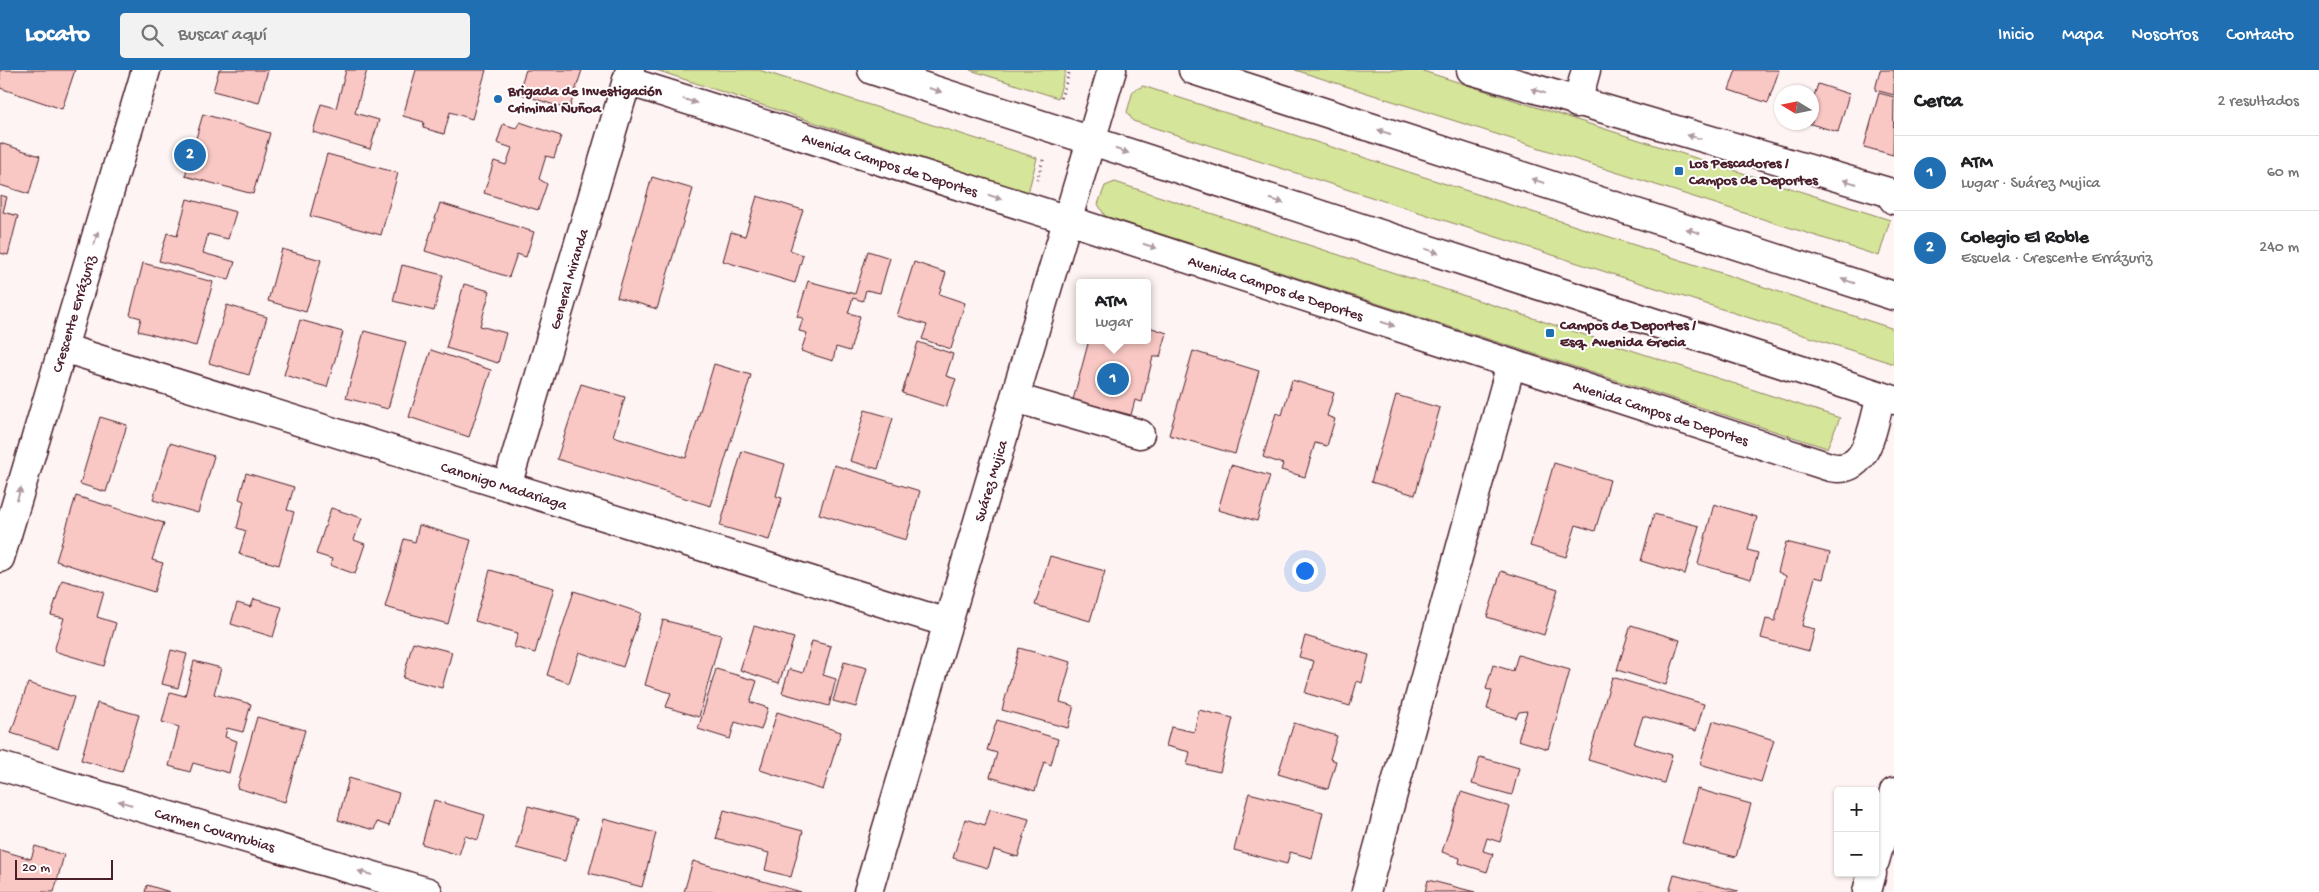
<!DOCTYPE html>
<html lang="es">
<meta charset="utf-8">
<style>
:root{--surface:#fff;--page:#f2f2f2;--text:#202124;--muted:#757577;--line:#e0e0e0;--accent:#1f6fb2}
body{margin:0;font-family:"Gochi Hand",sans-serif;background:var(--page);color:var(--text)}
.controls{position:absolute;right:15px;bottom:15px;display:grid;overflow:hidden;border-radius:5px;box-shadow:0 1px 4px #0004}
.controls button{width:45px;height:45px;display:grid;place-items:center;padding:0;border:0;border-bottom:1px solid var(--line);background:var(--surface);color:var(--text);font:25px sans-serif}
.compass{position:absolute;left:1774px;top:15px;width:45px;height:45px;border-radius:50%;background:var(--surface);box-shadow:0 1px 4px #0004;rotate:280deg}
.scale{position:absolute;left:15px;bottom:12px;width:98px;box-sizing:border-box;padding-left:5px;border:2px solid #4a1f2b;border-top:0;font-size:14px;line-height:18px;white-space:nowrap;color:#4a1f2b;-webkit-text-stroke:4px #fff;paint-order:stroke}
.you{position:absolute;left:1304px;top:500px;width:18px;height:18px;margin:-12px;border:4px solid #fff;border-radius:50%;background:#1a73e8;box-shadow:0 0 0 8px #1a73e833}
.badge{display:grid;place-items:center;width:32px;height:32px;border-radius:50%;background:var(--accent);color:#fff;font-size:16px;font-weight:700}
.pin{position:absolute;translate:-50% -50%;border:2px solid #fff;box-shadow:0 1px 5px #0006}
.popup{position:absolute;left:1076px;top:209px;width:75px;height:65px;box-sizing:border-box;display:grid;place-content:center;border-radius:5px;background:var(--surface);filter:drop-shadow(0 1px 4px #0005);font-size:16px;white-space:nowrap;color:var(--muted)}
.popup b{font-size:19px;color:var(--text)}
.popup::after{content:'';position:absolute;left:50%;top:100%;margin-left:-10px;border:10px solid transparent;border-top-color:var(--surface)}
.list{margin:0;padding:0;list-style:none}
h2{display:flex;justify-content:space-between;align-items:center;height:65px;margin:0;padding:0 20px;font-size:21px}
h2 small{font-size:16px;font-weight:400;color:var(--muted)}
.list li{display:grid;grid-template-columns:32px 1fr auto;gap:15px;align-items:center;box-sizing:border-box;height:75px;padding:0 20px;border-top:1px solid var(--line)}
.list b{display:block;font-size:19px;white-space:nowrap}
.list p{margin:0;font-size:16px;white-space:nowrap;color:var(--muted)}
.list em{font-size:16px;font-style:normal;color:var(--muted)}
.icon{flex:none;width:28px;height:28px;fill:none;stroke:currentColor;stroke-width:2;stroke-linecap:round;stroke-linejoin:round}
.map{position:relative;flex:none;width:1894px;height:822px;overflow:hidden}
header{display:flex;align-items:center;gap:30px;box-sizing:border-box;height:70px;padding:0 25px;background:var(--accent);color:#fff}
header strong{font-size:24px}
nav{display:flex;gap:28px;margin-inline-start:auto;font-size:18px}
.search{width:350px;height:45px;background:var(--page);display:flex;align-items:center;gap:12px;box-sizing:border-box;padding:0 18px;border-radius:5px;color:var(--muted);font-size:19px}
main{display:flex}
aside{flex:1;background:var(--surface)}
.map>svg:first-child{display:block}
.green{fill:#d5e599;stroke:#908262}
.building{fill:#f9c8c4;stroke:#4a1f2b}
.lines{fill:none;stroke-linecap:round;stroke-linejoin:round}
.minor-casing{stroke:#4a1f2b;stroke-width:31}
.major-casing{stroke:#4a1f2b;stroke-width:31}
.path{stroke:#4a1f2b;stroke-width:3;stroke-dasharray:1 4;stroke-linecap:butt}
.minor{stroke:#fff;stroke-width:28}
.major{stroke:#fff;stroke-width:28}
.oneway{fill:#ae9aa0}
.poi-dot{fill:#1f6fb2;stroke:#fff;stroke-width:2}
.labels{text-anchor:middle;stroke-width:4;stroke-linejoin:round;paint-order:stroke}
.poi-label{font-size:15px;font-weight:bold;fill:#4a1f2b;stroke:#fff;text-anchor:start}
.street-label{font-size:15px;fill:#4a1f2b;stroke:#fff}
</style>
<header>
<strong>Locato</strong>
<div class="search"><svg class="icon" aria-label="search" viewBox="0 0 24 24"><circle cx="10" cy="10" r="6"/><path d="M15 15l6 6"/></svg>Buscar aquí</div>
<nav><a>Inicio</a><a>Mapa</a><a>Nosotros</a><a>Contacto</a></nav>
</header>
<main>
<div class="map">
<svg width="1894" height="822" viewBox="0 0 1894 822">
<rect width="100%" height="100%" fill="#fef4f3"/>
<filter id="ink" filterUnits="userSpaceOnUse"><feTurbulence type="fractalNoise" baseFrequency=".02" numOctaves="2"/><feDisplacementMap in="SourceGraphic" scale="10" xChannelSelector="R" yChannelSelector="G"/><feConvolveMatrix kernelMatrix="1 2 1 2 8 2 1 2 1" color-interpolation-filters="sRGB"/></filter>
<g filter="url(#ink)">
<!-- green -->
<g class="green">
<path d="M656,0H759L1037,88L1028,123Z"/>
<path d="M970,0H1066L1058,28Z"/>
<path d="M1295,0H1420L1890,150L1879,186Z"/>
<path d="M1143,16L1894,259V294L1133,51L1127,42L1133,21Z"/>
<path d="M1115,112L1840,348L1827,378L1105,146L1098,134L1105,116Z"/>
</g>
<!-- building -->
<g class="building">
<path d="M0,0H75L62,39L0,18Z"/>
<path d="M219,0H268L259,33L213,21Z"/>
<path d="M346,0H367L355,43L379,50L370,79L313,62L321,34L336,38Z"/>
<path d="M416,0H486L472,49L450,42L444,64L423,58L424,52L403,46Z"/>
<path d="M526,0H582L569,40L518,23Z"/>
<path d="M1736,0H1779L1768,33L1729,20Z"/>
<path d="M1880,0H1894V25L1875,20Z"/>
<path d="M1818,14L1849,24L1838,62L1804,52H1812V25L1814,26Z"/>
<path d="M1879,23L1894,27L1893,85L1864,77Z"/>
<path d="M203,44L270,63L253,124L185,106Z"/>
<path d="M520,52L561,66L554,88L546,86L539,109L547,114L538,140L484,123L494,91L506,95L512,78L497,73L503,54L516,58Z"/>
<path d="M0,73L40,86L29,124L0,115Z"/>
<path d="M327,84L398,103L381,165L310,146Z"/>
<path d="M652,107L693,119L657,239L617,227Z"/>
<path d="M0,125L7,127L3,142L18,146L8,185L0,183Z"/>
<path d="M757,126L803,140L790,180L803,185L795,213L723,191L731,162L745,166Z"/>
<path d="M187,129L236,142L228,169L208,164L203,183L235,192L229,210L159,191L167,163L177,166Z"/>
<path d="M440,133L534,162L526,187L517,184L509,207L425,181Z"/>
<path d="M282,179L321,190L306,242L268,231Z"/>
<path d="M868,181L890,188L880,223L866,220L863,231L853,228L848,243L860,246L850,281L836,277L833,291L801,281L807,263L799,261L803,248L797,247L808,211L855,224Z"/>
<path d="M914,192L946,203L939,224L965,233L951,279L922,269L927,255L897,246Z"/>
<path d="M143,193L213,212L196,276L138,261L141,248L130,245Z"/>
<path d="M402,195L443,205L434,241L393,231Z"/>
<path d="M464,214L490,221L480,256L506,263L498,293L446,278Z"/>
<path d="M227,235L267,247L249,305L209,293Z"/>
<path d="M1147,246L1149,257L1167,263L1160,287H1153L1142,332L1135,330L1131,345L1073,330L1089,270H1147Z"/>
<path d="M300,250L343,262L327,317L284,305Z"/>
<path d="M364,261L406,272L388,339L346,328Z"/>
<path d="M918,272L953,284L946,306L956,309L946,337L902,323Z"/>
<path d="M431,280L491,300L469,367L409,347Z"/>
<path d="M1193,281L1259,301L1235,384L1169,365Z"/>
<path d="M714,294L751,305L711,436L557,389L581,314L625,327L613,366L686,388Z"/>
<path d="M1292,310L1334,323L1327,346L1335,349L1327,376L1315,373L1305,407L1281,400L1283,394L1263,387L1276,343L1282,345Z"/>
<path d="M1396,325L1440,338L1415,425L1371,412Z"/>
<path d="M865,340L893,348L878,399L850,391Z"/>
<path d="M100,347L127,355L106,422L80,414Z"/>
<path d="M170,373L214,386L198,443L153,430Z"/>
<path d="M742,381L785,394L776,426L782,428L769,470L720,456Z"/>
<path d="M1554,393L1610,410L1595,461L1576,455L1566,487L1530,476Z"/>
<path d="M834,395L920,421L906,470L819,444Z"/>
<path d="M1231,395L1270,406L1257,451L1218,440Z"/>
<path d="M246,403L294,417L287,440L294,442L279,495L239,484L246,461L237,458L244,431L239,429Z"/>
<path d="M76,426L164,453L152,490L163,493L154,522L56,491Z"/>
<path d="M1714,434L1757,447L1748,480L1758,483L1751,509L1698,494Z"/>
<path d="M331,438L362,448L354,470L365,474L355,504L330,495L332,489L316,484Z"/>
<path d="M1654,444L1699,456L1685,504L1641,491Z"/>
<path d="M419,455L471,470L448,554L385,537L404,469L415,472Z"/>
<path d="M1786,472L1830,483L1823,509L1815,507L1802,556L1815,559L1809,581L1761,568L1766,549L1775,551L1786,506L1778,502Z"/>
<path d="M1050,486L1105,501L1090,551L1035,535Z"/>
<path d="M490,500L554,518L535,583L514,577L518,563L475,551Z"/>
<path d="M1501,501L1558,519L1544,565L1487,547Z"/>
<path d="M62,510L104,522L97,547L116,553L104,596L54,581L64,548L51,545Z"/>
<path d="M574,521L641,543L623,597L579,582L569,613L547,605Z"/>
<path d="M254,529L282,537L273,567L231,554L237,533L251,537Z"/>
<path d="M663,550L721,565L699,647L666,637L671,623L645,615Z"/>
<path d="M1631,555L1680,570L1666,615L1617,600Z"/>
<path d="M754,556L794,568L779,613L740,600Z"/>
<path d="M1305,566L1369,585L1362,613L1357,611L1350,636L1305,623L1314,591L1299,587Z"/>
<path d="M812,571L831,576L823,605L836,609L829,636L782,623L789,599L803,603Z"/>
<path d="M413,572L452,582L442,618L403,608Z"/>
<path d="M1019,578L1071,592L1060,632L1074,636L1068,658L1002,640Z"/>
<path d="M171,580L187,584L178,618L162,614Z"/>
<path d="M1518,585L1570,600L1548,679L1518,670L1527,641L1519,642L1516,648L1487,639L1492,621L1486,619L1493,595L1513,601Z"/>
<path d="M194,591L221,598L214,624L251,634L243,662L227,658L225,667L237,671L229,703L193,693L190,702L169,696L179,657L162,652L170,622L185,626Z"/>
<path d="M844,592L867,598L856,637L833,631Z"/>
<path d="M716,599L757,611L750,632L768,638L761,660L735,652L730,669L698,659Z"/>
<path d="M1612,607L1704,634L1696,661L1643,646L1634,674L1672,685L1664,713L1588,690Z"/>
<path d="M28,613L74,627L58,678L11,663Z"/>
<path d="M97,633L139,645L122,702L81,690Z"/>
<path d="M1199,640L1233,648L1220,702L1187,695L1190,682L1166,676L1171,657L1194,662Z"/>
<path d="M777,642L841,662L823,720L760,700Z"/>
<path d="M257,647L305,660L285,732L237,718Z"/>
<path d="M997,650L1058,669L1051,695L1044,692L1035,721L990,707L997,683L987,680Z"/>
<path d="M1713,651L1774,670L1761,712L1700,694Z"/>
<path d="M1294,653L1337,666L1330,689L1336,691L1328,719L1278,704Z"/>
<path d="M1480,687L1519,698L1512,725L1472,714Z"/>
<path d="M349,708L399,723L389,756L377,752L374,760L338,750Z"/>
<path d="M1697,719L1751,734L1736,787L1682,773Z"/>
<path d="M1461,722L1510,737L1500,772L1487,768L1483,781L1493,784L1487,802L1459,793L1460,788L1442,782Z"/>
<path d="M1249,723L1323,742L1312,788L1290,782L1287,794L1234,780Z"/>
<path d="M434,730L485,745L478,770L465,766L459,785L422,774Z"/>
<path d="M528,736L577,749L565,791L516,778Z"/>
<path d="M990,739L1029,749L1018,787L994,780L988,798L953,788L965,749L985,755Z"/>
<path d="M724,740L803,761L791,807L765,800L769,783L716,769Z"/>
<path d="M604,749L656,763L642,817L589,803Z"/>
<path d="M35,776L64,785L54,822H0V780L31,789Z"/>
<path d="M693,791L801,822H684Z"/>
<path d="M1674,805L1738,821V822H1669Z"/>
<path d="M1428,810L1475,822H1425Z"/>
<path d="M147,815L170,822H145Z"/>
</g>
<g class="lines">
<defs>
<g id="minor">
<path d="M1471,0L1888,122L1894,130"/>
<path id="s1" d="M627,11L1068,150L1830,397C1869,406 1873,353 1881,326"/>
<path d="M1577,33L1586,0"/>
<path id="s2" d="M63,278L948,553"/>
<path d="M1015,328L1140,364"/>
<path id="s3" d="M507,416L630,0"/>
<path id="s4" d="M0,488L146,0"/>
<path id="s5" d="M0,696L428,822"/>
<path id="s6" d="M868,822L1112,0"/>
<path d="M1366,822L1511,294"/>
</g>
<g id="major">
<path d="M872,0L1894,330"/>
<path d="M1193,0L1894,226"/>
<path d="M1875,791L1894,722"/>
<path d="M1867,822L1872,803"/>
</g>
</defs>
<!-- minor casing -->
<use href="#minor" class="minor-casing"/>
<!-- major casing -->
<use href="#major" class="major-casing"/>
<!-- path -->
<g class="path">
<path d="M1061,28L1070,0"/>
<path d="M1037,110L1044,87"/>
</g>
<!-- minor -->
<use href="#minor" class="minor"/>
<!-- major -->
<use href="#major" class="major"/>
</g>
<!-- one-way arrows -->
<defs><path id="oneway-solid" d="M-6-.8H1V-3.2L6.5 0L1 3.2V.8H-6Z" transform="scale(1.25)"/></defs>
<g class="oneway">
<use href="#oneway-solid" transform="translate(935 20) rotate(18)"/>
<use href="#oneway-solid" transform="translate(1538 21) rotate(-163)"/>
<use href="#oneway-solid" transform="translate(690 31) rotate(17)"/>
<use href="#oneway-solid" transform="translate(1384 62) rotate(-162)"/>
<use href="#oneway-solid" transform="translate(1694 67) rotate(-164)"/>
<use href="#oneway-solid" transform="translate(1122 81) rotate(18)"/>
<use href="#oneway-solid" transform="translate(1538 111) rotate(-162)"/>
<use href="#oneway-solid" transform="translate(1850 112) rotate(-164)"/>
<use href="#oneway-solid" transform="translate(995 127) rotate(17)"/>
<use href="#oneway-solid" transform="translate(1277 131) rotate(18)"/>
<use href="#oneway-solid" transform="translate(1693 161) rotate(-162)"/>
<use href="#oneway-solid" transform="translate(96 168) rotate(-73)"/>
<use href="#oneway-solid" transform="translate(1150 176) rotate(18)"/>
<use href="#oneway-solid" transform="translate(1432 181) rotate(18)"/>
<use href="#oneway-solid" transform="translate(1848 211) rotate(-162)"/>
<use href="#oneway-solid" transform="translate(1388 254) rotate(18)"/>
<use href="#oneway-solid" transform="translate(19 424) rotate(-73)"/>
<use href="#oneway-solid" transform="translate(125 733) rotate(-164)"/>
<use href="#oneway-solid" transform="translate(365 803) rotate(-164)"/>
</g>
</g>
<!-- markers -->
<g class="poi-dot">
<circle cx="498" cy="29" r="5"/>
<rect x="1674" y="96" width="10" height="10" rx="2.5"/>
<rect x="1545" y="258" width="10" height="10" rx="2.5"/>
</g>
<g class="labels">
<!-- poi labels -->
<g class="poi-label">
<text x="508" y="25">Brigada de Investigación<tspan x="508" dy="17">Criminal Ñuñoa</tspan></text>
<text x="1689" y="97">Los Pescadores /<tspan x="1689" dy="17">Campos de Deportes</tspan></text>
<text x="1560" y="259">Campos de Deportes /<tspan x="1560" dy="17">Esq. Avenida Grecia</tspan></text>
</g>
<!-- street labels -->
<g class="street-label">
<text dy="5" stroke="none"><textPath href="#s1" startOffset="276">Avenida Campos de Deportes</textPath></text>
<text dy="5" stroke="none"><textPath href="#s3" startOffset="216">General Miranda</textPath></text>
<text dy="5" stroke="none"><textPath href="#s1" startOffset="681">Avenida Campos de Deportes</textPath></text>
<text dy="5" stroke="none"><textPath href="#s4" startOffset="255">Crescente Errázuriz</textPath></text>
<text dy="5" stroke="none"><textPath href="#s1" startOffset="1086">Avenida Campos de Deportes</textPath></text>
<text dy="5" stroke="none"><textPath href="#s6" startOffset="429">Suárez Mujica</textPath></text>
<text dy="5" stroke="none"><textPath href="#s2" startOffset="462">Canonigo Madariaga</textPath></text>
<text dy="5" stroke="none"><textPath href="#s5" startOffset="224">Carmen Covarrubias</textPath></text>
</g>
</g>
</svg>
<div class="controls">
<button>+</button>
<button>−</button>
</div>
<svg class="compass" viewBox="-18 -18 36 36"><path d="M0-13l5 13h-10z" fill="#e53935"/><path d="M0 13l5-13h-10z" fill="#757577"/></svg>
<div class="scale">20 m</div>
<div class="you"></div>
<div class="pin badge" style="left:1113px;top:309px">1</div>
<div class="popup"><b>ATM</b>Lugar</div>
<div class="pin badge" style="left:190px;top:85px">2</div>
</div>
<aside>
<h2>Cerca<small>2 resultados</small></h2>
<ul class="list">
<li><span class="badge">1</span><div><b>ATM</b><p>Lugar · Suárez Mujica</p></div><em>60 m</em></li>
<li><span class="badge">2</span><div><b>Colegio El Roble</b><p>Escuela · Crescente Errázuriz</p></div><em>240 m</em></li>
</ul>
</aside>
</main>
